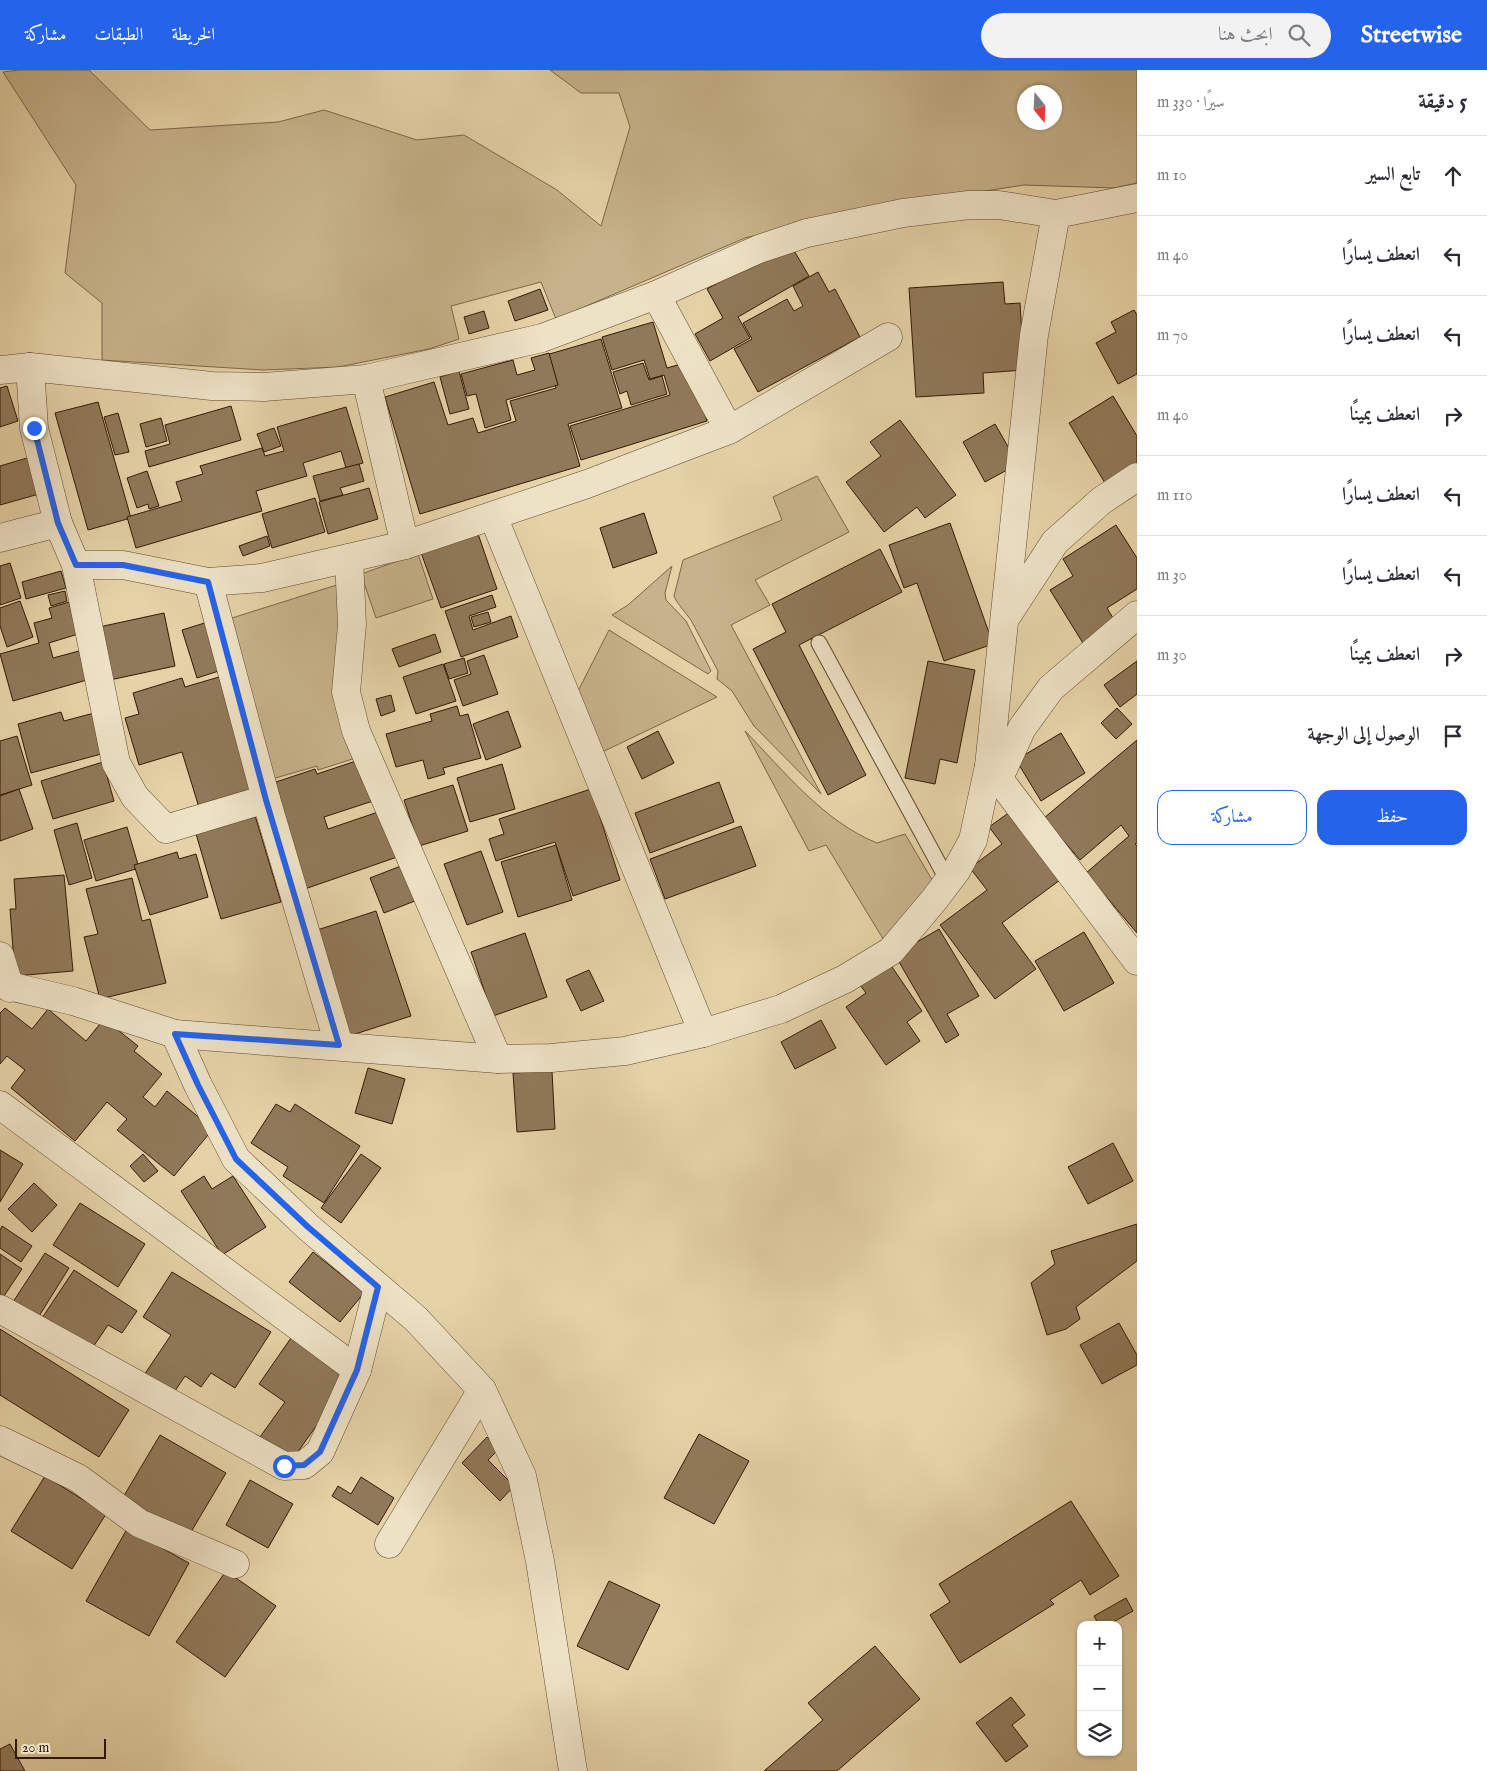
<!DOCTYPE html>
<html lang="ar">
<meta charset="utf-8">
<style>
:root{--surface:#fff;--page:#f2f2f3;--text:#2b2b33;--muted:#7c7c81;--line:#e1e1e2;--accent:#2563eb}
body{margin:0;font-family:"IM FELL English",Amiri,serif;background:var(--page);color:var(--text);direction:rtl}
.controls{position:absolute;right:15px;bottom:15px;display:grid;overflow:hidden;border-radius:10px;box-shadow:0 1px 4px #0004}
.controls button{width:45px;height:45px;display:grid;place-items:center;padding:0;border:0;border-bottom:1px solid var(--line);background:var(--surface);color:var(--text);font:25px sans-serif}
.compass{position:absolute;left:1017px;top:15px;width:45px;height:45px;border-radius:50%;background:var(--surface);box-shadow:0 1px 4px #0004;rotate:162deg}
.scale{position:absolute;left:15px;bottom:12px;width:91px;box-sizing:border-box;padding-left:5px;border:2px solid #331805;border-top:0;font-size:14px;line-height:18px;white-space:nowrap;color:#331805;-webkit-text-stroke:4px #eee2c6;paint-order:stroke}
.stop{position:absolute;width:15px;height:15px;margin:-11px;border:4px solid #2563eb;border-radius:50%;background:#fff}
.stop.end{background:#2563eb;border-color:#fff;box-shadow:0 1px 5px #0008}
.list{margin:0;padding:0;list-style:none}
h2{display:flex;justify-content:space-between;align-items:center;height:65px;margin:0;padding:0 20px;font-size:21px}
h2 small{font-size:16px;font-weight:400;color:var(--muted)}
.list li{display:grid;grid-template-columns:32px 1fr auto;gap:15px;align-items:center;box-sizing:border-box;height:80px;padding:0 20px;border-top:1px solid var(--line)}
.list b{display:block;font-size:19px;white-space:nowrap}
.list em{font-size:16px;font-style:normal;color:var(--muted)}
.actions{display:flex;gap:10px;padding:15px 20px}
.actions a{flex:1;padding:11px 0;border:1px solid var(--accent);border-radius:15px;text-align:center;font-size:18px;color:var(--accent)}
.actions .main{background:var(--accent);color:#fff}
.icon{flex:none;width:28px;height:28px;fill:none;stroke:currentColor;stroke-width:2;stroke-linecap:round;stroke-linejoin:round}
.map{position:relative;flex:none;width:1137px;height:1701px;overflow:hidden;direction:ltr}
header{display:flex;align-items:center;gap:30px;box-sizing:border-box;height:70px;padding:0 25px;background:var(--accent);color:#fff}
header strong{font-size:24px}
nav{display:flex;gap:28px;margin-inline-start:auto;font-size:18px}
.search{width:350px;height:45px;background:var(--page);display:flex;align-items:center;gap:12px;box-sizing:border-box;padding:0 18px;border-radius:28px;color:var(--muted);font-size:19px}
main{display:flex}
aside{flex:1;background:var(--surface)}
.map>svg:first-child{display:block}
.green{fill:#c7b38b;stroke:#7d6648;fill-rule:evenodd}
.building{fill:#907959;stroke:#331805}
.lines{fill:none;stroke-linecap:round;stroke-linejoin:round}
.lane-casing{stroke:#60472e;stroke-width:17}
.street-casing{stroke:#60472e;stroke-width:29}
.lane{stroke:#eee2c6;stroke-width:15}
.street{stroke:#eee2c6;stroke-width:28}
.route{stroke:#2563eb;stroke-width:6}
</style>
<header>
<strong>Streetwise</strong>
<div class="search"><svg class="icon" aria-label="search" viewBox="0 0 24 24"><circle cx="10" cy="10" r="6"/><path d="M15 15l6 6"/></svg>ابحث هنا</div>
<nav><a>الخريطة</a><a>الطبقات</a><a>مشاركة</a></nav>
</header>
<main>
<aside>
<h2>5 دقيقة<small>سيرًا · 330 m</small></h2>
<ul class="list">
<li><svg class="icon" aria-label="ahead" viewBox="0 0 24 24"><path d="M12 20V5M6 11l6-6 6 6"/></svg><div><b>تابع السير</b></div><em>10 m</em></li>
<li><svg class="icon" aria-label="left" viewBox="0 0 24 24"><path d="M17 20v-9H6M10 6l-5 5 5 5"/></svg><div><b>انعطف يسارًا</b></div><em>40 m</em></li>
<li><svg class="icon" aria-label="left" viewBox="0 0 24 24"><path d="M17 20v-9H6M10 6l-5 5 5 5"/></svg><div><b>انعطف يسارًا</b></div><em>70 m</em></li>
<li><svg class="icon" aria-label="right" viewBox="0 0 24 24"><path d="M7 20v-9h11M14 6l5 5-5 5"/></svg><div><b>انعطف يمينًا</b></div><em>40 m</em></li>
<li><svg class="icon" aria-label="left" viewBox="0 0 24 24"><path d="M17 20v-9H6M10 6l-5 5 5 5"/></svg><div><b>انعطف يسارًا</b></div><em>110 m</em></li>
<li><svg class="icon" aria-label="left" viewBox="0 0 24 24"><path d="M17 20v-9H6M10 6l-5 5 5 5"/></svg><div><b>انعطف يسارًا</b></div><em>30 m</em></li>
<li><svg class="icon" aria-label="right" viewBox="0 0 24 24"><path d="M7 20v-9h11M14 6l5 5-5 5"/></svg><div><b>انعطف يمينًا</b></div><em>30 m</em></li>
<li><svg class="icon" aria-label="arrive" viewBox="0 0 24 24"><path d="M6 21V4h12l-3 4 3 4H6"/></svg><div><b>الوصول إلى الوجهة</b></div></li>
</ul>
<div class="actions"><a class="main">حفظ</a><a>مشاركة</a></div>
</aside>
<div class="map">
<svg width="1137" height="1701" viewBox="0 0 1137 1701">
<rect width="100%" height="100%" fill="#e5d3a7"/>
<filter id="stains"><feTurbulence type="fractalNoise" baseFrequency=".004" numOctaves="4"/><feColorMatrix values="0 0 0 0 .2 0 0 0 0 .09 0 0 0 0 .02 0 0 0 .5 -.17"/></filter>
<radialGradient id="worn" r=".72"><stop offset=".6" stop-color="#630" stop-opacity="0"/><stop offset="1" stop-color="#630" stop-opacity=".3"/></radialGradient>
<!-- green -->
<g class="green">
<path d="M19,0H89L150,60L278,52L324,40L417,70L464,65L557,120L601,156L630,57L619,23H581L550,0H1137V113L1114,118L1024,115L875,138L745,168L556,249L541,212L451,236L459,269L429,279L338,297L263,300L102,290V233L65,203L76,115L3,2ZM1024,22H1054V52H1024Z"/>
<path d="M817,406L849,462L755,510L770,535L731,555L821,724L754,656L732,621L717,609L718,601L691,550L677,532L674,526L683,490L782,450L773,427Z"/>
<path d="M418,484L433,529L376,548L361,504Z"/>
<path d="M672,496L665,523L666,530L686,551L711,601L708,604L612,545L628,535Z"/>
<path d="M343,513L359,687L318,700L317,696L272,709L232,548Z"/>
<path d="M609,560L717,627L596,685L573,631Z"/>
<path d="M745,661C785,702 823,751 877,773L905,764L934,813L885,872L826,775L809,781Z"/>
</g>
<!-- building -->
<g class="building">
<path d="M789,172L809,206L738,247L750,268L710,291L695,264L723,248L707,219Z"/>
<path d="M818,202L829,222L835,219L860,267L758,322L734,279L752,269L743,253L787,229L794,241L803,236L793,216Z"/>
<path d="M1003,212L1005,234L1020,233L1024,300L983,303L984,323L916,327L909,218Z"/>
<path d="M540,219L548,240L515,251L508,231Z"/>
<path d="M1134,240L1137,245V304L1118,314L1096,273L1116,262L1111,252Z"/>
<path d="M484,241L489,258L469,264L464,247Z"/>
<path d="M653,252L667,298L688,292L707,351L581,390L570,356L670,325L664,305L650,309L644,290L612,300L602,267Z"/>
<path d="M601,269L622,338L568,354L580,396L420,444L385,327L434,312L448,355L473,348L478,363L516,351L510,331L556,318L546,285Z"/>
<path d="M549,283L558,315L506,330L511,350L485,358L476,324L467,326L461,304L513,290L517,305L535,300L531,288Z"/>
<path d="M643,293L649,310L662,306L667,324L631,335L627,321L620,324L613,302Z"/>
<path d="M459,301L469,339L450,344L440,307Z"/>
<path d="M7,316L18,351L0,357V318Z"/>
<path d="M1113,326L1137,366V394L1105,413L1069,353Z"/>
<path d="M98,332L131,448L88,460L55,343Z"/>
<path d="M231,336L241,370L149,397L145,381L170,374L165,355Z"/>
<path d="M346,337L363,393L346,398L341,381L303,393L307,406L256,421L262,441L136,478L127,447L182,431L176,412L203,404L200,396L262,378L265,386L284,381L277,357Z"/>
<path d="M118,343L129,382L115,385L104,347Z"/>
<path d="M161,348L167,371L146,377L140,354Z"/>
<path d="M900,350L956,425L925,448L917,437L884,462L846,412L881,386L870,372Z"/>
<path d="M995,354L1018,394L985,412L963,372Z"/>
<path d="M274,358L281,376L264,382L257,364Z"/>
<path d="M27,388L39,424L0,435V396Z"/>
<path d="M359,394L364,411L340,418L343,425L320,431L313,406Z"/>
<path d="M147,401L159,436L149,439L148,434L137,438L127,408Z"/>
<path d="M369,418L378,449L328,464L319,432Z"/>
<path d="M315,428L325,462L272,478L262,444Z"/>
<path d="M644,443L657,483L613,498L600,458Z"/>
<path d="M950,453L993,574L944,591L917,513L904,518L889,475Z"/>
<path d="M1116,455L1137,488V519L1107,538L1119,558L1086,578L1050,520L1073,506L1063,489Z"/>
<path d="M476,458L497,519L441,538L419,477Z"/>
<path d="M267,466L270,476L243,486L239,476Z"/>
<path d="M880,479L902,522L799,575L866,705L828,725L753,579L786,562L772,534Z"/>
<path d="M10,493L21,528L0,535V496Z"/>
<path d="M61,501L66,518L26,529L22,512Z"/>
<path d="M65,521L67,531L51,536L48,525Z"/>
<path d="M492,525L496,537L469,546L473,560L511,546L518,567L461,587L445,541Z"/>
<path d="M20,531L33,567L7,577L0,556V538Z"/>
<path d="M69,532L78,564L49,573L53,588L79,581L87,610L13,631L0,584L39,573L34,553L52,548L49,538Z"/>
<path d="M488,542L491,552L474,557L471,547Z"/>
<path d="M164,543L175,596L110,610L99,557Z"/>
<path d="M211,551L225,599L197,608L182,560Z"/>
<path d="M435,564L441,582L399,597L392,579Z"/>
<path d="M484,585L498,624L463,636L454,610L471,604L467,591Z"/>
<path d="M464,588L468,603L449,609L444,594Z"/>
<path d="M928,591L975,600L957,693L940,689L935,714L905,708Z"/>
<path d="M1137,591V624L1120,637L1104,615Z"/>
<path d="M443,594L456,631L416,644L403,607Z"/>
<path d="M219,607L256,726L201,744L182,682L139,695L125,648L139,644L133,623L182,608L185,617Z"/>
<path d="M391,625L395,641L381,646L376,629Z"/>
<path d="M457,636L460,646L468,644L481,688L443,698L445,704L428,709L423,690L396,697L386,664L432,651L430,644Z"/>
<path d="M1117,638L1132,654L1116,669L1101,653Z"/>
<path d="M508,641L521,677L486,690L473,654Z"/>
<path d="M61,642L64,651L94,643L105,683L31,703L18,654Z"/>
<path d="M658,661L674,693L642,709L627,677Z"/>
<path d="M1061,663L1085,703L1041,731L1016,690Z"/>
<path d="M17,666L32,715L0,725V671Z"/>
<path d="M1137,670V773L1135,774L1137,776V863L1086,803L1129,766L1121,755L1080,790L1044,748Z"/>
<path d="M362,689L376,730L324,747L328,759L387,739L403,785L299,821L264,716L315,699L317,704Z"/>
<path d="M103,692L114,731L53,749L41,711Z"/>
<path d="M502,694L515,739L470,752L457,708Z"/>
<path d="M719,712L734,752L650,783L635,743Z"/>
<path d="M453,715L468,761L419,776L404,730Z"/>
<path d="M19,719L33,759L0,771V726Z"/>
<path d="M591,719L620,810L573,826L555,772L496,791L489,769L504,764L499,749Z"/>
<path d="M253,739L281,832L221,849L194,757Z"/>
<path d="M1014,739L1064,807L1002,853L1036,899L995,929L940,855L987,820L970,798L1002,774L989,757Z"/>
<path d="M77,753L92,808L69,815L54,760Z"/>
<path d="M741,756L756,796L665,829L650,789Z"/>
<path d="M127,757L139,798L96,811L84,770Z"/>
<path d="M556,775L572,830L518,847L501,792Z"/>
<path d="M481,781L503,842L467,855L444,794Z"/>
<path d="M177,782L179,789L196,784L208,827L150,845L134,795Z"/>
<path d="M406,794L420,829L384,843L370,808Z"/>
<path d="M64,805L73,901L15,906L10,839H16L14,809Z"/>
<path d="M132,808L142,851L150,849L166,913L100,929L84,867L98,864L86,819Z"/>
<path d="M376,841L411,946L346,967L311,862Z"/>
<path d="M939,859L979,926L947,944L959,965L946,973L895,885Z"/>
<path d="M1084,862L1114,913L1064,941L1035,891Z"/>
<path d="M525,863L547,927L493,946L471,882Z"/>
<path d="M890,894L922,941L907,952L920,971L886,995L846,937L866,923L860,915Z"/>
<path d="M589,900L604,931L581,941L566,910Z"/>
<path d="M5,938L32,959L48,939L86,971L104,949L138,976L134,981L162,1004L143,1027L155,1037L167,1021L213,1059L174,1106L117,1060L127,1049L107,1032L75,1071L11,1018L25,1000L7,986L0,994V943Z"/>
<path d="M821,950L836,978L795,999L781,972Z"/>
<path d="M368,998L405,1009L392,1054L355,1043Z"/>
<path d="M552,1001L555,1059L517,1062L513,1003Z"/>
<path d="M276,1034L290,1042L295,1034L360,1076L324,1133L283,1106L288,1097L251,1073Z"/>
<path d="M1113,1073L1133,1111L1088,1134L1068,1097Z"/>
<path d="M0,1080L23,1094L0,1132Z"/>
<path d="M143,1084L158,1101L144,1112L130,1096Z"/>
<path d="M361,1084L381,1098L341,1153L321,1138Z"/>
<path d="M204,1106L212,1119L233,1106L266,1157L222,1185L181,1121Z"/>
<path d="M34,1113L57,1135L32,1162L8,1139Z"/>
<path d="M80,1133L145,1174L118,1217L53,1175Z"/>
<path d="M1137,1154V1191L1076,1237L1080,1249L1066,1259L1047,1265L1031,1213L1055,1194L1051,1181Z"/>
<path d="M2,1156L32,1176L21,1192L0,1178V1160Z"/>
<path d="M313,1182L364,1223L340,1252L289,1212Z"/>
<path d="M45,1183L69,1198L36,1251L11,1235Z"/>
<path d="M0,1184L22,1199L2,1229L0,1227Z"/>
<path d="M74,1200L137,1241L122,1263L108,1255L89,1283L40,1251Z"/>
<path d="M172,1202L271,1262L235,1318L211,1303L201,1317L185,1306L169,1330L140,1311L171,1265L143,1247Z"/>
<path d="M1119,1253L1137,1285V1295L1102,1314L1080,1275Z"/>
<path d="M0,1259L129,1340L99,1387L0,1325Z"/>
<path d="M291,1268L349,1310L292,1390L260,1367L285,1332L259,1314Z"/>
<path d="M699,1364L749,1391L714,1454L664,1428Z"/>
<path d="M160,1365L226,1403L188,1467L122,1429Z"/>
<path d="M487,1367L499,1379L488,1390L514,1416L500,1431L462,1393Z"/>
<path d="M45,1406L106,1444L72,1499L11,1461Z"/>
<path d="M361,1407L394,1428L378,1455L332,1426L338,1416L351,1424Z"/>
<path d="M250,1410L293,1434L268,1478L226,1455Z"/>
<path d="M1071,1431L1119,1506L1090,1525L1081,1510L1050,1530L1054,1534L960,1593L930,1545L950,1532L939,1514Z"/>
<path d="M127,1459L189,1493L149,1566L86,1531Z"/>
<path d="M226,1501L276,1536L225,1607L176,1572Z"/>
<path d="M609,1511L660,1535L628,1600L577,1576Z"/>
<path d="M1126,1528L1133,1541L1108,1555H1099L1094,1546Z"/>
<path d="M875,1576L920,1629L837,1701H764L823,1650L808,1633Z"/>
<path d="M1011,1627L1025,1645L1012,1655L1028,1676L1006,1692L976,1653Z"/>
<path d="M10,1674L25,1701H0V1679Z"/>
</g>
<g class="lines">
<defs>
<path id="lane" d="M819,573L948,811"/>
<g id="street">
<path d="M656,225L729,360"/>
<path d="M30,297L34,358L58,453L76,495L116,693L135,727L166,759L266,729"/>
<path d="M0,300L30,297L212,316L264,317L366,309L542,268L656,225L759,179L807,163L903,143L969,135H999L1056,144"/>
<path d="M366,309L405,475"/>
<path d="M493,446L703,963"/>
<path d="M0,468L58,453"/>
<path d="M349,488L352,555L346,622L356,661L498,989"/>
<path d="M76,495H123L208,512L262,508L405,475L587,414L729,360L888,267"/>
<path d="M208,512L266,729L339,975"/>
<path d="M1008,544L1055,472L1101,431L1137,407"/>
<path d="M989,696L1137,891"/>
<path d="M999,708L1022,658L1051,618L1137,545"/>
<path d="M0,886L10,918"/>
<path d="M0,914L73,931L175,964L198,1015L236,1089L308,1157L416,1249L482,1320L522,1406L540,1491L573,1701"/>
<path d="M175,964L498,989L551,988L625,981L703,963L781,939L845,909L891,881L934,830L956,801L973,770L989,696L1034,265L1056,144L1137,128"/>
<path d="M0,1035L357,1300"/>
<path d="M0,1239L284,1396L304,1395L320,1382L357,1300L378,1217"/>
<path d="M0,1370L78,1408L139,1453L235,1494"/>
<path d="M389,1474L482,1320"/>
</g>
</defs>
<!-- lane casing -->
<use href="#lane" class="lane-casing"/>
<!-- street casing -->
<use href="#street" class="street-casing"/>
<!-- lane -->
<use href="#lane" class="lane"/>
<!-- street -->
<use href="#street" class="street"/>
</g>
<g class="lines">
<!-- route -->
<path class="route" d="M34,358L58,453L76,495H123L208,512L266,730L339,975L175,964L198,1015L236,1089L308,1157L378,1217L357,1300L320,1382L304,1395L284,1396"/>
</g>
<rect width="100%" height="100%" filter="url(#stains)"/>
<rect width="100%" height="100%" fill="url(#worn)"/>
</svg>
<div class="controls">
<button>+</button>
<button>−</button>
<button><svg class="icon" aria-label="layers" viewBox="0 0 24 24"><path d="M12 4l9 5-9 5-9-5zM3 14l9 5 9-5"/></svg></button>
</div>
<svg class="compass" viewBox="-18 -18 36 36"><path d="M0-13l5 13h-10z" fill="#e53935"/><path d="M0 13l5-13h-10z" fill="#7c7c81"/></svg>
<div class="scale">20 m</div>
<div class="stop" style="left:284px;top:1396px"></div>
<div class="stop end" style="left:34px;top:358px"></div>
</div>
</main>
